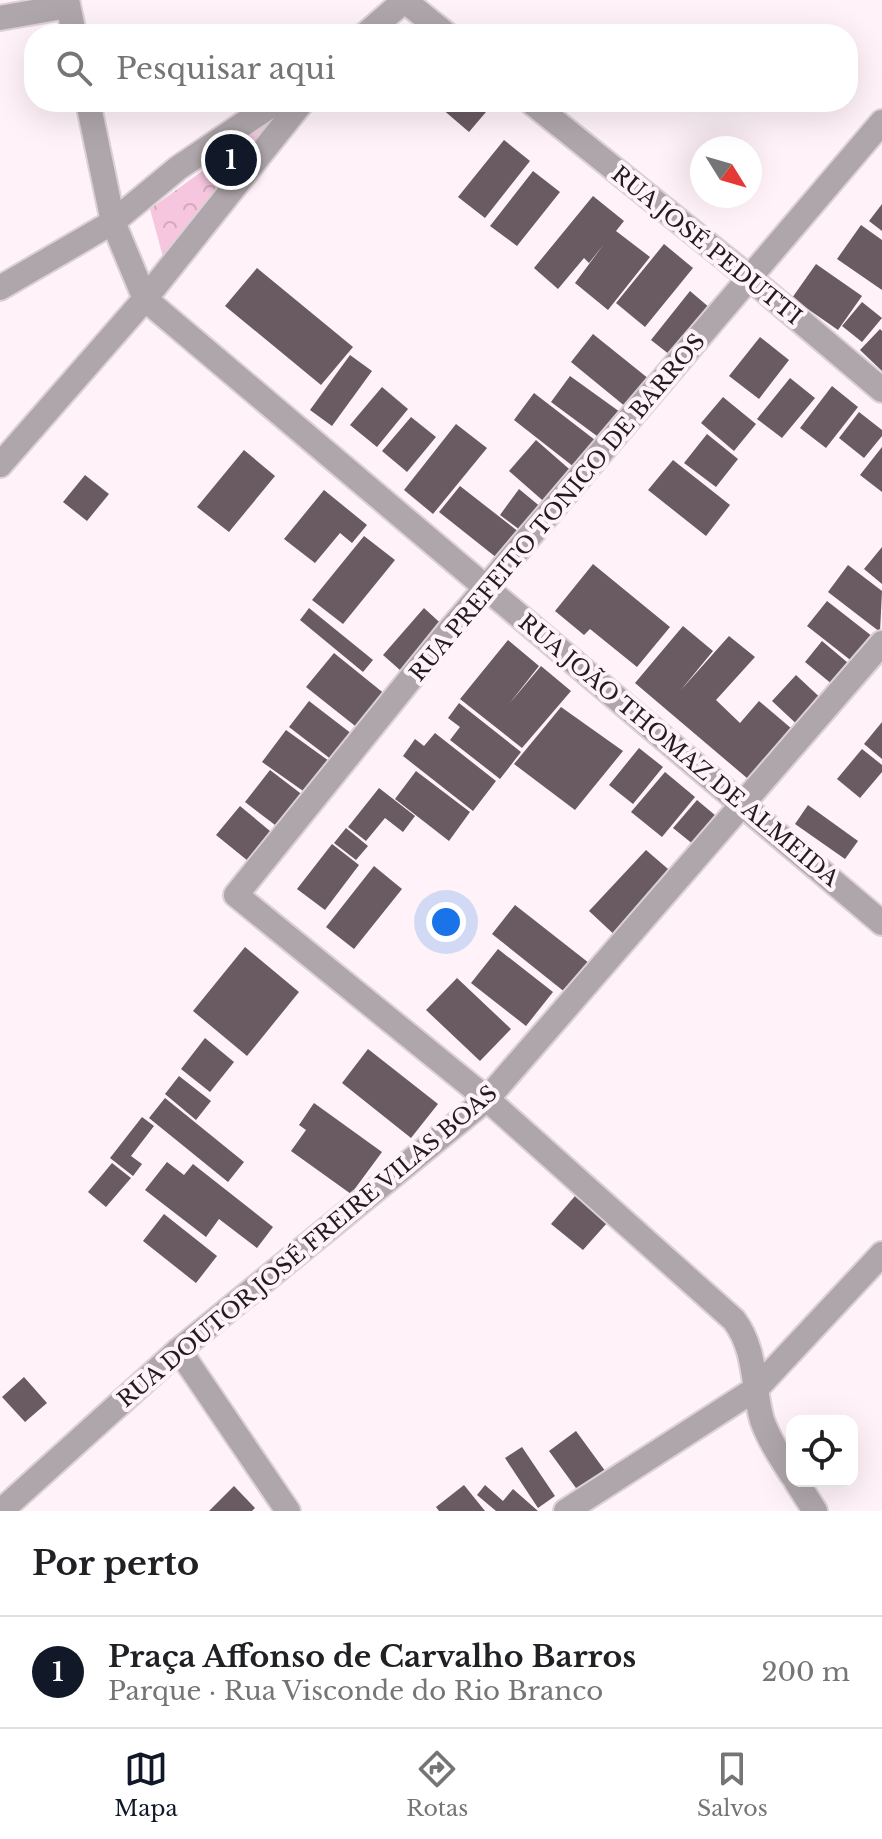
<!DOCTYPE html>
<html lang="pt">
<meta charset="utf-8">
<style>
:root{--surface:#fff;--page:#f2f2f2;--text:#202124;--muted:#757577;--line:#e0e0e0;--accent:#111827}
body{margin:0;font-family:"Libre Baskerville",serif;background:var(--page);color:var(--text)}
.controls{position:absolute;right:24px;bottom:24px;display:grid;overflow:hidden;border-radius:16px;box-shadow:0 8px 32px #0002}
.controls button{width:72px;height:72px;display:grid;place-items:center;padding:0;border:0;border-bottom:2px solid var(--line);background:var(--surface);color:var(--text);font:40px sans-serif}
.compass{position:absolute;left:690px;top:136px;width:72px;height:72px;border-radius:50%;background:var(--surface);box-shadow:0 8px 32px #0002;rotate:127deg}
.you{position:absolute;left:446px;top:922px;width:28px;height:28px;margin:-20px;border:6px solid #fff;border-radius:50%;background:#1a73e8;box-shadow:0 0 0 12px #1a73e833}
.badge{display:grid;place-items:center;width:52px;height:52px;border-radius:50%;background:var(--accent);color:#fff;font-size:26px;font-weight:700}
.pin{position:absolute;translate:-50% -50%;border:4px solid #fff;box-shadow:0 2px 8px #0006}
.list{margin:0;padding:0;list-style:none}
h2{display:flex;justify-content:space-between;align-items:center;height:104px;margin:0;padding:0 32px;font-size:34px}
h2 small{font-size:26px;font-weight:400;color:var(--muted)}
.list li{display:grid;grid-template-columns:52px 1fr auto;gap:24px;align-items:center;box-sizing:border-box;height:112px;padding:0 32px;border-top:2px solid var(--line)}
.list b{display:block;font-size:30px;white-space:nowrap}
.list p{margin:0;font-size:26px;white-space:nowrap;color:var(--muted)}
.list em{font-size:26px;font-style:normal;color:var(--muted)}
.icon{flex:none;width:44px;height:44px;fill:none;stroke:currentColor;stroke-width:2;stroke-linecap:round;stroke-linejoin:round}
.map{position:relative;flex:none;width:882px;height:1511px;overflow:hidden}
.search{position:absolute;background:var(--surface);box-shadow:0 8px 32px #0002;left:24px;right:24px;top:24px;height:88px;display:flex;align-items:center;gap:20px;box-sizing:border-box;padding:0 28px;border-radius:32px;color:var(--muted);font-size:30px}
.sheet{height:216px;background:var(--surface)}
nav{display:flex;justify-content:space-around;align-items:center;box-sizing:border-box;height:112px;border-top:2px solid var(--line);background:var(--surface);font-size:22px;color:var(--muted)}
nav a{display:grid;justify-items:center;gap:4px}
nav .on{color:var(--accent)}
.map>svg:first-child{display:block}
.park{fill:url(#park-crowns)}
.building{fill:#6a5a62}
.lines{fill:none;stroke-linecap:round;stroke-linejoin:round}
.minor-casing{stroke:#dcd1d6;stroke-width:28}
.minor{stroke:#aea6aa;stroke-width:24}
.labels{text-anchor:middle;stroke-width:8;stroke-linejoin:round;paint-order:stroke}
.street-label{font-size:22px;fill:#231c1f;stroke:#fff3f9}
</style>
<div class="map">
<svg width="882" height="1511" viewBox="0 0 882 1511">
<defs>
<pattern id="park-crowns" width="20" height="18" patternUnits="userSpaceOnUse" patternTransform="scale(2)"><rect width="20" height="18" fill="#f5c6dd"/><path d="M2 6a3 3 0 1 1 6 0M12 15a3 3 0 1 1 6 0" fill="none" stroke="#d2aabd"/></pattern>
</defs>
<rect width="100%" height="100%" fill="#fff3f9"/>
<!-- park -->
<path class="park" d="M285,111L163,257L150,209Z"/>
<!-- building -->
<g class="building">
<path d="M434,102H474L486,112L469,132Z"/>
<path d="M504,140L530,161L485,218L458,197Z"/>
<path d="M533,171L560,192L517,246L490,226Z"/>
<path d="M593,196L624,221L616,231L650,257L608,310L575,283L604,244L589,263L584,258L558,289L534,268Z"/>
<path d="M882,204V231L869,221Z"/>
<path d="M861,225L882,240V290L837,259Z"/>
<path d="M664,244L693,268L645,327L616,303Z"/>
<path d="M816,264L862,296L838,330L792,298Z"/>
<path d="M257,268L353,347L321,385L225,306Z"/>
<path d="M690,291L717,314L679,362L651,340Z"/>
<path d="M862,302L882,318L862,342L842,326Z"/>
<path d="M880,329L882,331V371L860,350Z"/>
<path d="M593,334L649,379L626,407L571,362Z"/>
<path d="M760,337L789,360L759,399L729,376Z"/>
<path d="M350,355L372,371L332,426L310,410Z"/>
<path d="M570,376L620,412L601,439L551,402Z"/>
<path d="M790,378L815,398L782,438L757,419Z"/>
<path d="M832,386L858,407L826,448L800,428Z"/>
<path d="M382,387L408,409L377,447L350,425Z"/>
<path d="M534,393L595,440L574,467L514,420Z"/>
<path d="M723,397L756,424L734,451L701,423Z"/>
<path d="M859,412L882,430V436L864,458L839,438Z"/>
<path d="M411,417L436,437L407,472L382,451Z"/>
<path d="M456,424L487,448L433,514L404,490Z"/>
<path d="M707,434L738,459L716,487L684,463Z"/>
<path d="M536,440L576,475L549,506L509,471Z"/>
<path d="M882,447V492L860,475Z"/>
<path d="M244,450L275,476L229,532L197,507Z"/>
<path d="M673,460L730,505L706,536L648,490Z"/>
<path d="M85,475L109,494L87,521L63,502Z"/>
<path d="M460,486L524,536L502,562L439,512Z"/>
<path d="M519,489L548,513L528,536L500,515Z"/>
<path d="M324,490L367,525L352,543L340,533L315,563L284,539Z"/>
<path d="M364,536L395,560L343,624L312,600Z"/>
<path d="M882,547V584L864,569Z"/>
<path d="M593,564L670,627L637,667L590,629L584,635L555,611Z"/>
<path d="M848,565L882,591L880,632L828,592Z"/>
<path d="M827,601L877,640L858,666L807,626Z"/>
<path d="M309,608L373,660L363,672L300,620Z"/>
<path d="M424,608L449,631L409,678L383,655Z"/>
<path d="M683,626L713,651L680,691L729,636L755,657L716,700L740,723L759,701L792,729L754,784L635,683Z"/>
<path d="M508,640L539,666L509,704L541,666L571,691L522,748L460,699Z"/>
<path d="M822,641L854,668L838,689L805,662Z"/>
<path d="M334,653L386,695L359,729L306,687Z"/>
<path d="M796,675L827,704L803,730L772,701Z"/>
<path d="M309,701L352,734L332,760L289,727Z"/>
<path d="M459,703L521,752L500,779L450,740L460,727L448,718Z"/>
<path d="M561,707L623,751L575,810L514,764Z"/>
<path d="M882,722V759L864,744Z"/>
<path d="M286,730L329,761L306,793L262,762Z"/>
<path d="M435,733L496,781L473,811L403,756L415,739L424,746Z"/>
<path d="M639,748L663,767L633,804L609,785Z"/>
<path d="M862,749L882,765V772L860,798L837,779Z"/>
<path d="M270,770L304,796L279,828L245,802Z"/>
<path d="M416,771L470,812L449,841L395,799Z"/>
<path d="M665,772L695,797L662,837L631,812Z"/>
<path d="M379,788L415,816L403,832L385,818L366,841L348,827Z"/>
<path d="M697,800L722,821L699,849L673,828Z"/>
<path d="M808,805L858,841L845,859L795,824Z"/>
<path d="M240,806L276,836L253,865L216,835Z"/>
<path d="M346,828L368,846L356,860L334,843Z"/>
<path d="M332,844L359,865L325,910L297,889Z"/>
<path d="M646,850L675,875L619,939L589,911Z"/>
<path d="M374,866L402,889L354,949L326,927Z"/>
<path d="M515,905L589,963L566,993L492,934Z"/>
<path d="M245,947L299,992L247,1056L193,1011Z"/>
<path d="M498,949L553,992L526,1026L471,983Z"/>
<path d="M457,978L511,1029L480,1061L426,1010Z"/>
<path d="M205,1038L234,1062L210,1092L181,1069Z"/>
<path d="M368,1049L438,1104L411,1138L342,1083Z"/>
<path d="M179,1076L211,1101L196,1120L165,1094Z"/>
<path d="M165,1098L244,1162L228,1182L149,1118Z"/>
<path d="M314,1103L382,1152L351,1194L291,1151L306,1130L299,1125Z"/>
<path d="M142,1117L154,1126L131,1156L142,1164L133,1176L110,1158Z"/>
<path d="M167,1162L184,1175L193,1164L273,1227L257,1248L219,1219L206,1237L145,1190Z"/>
<path d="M112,1163L131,1178L106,1207L88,1192Z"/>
<path d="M575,1196L607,1223L583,1250L551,1224Z"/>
<path d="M164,1214L217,1256L196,1283L143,1241Z"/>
<path d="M24,1377L47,1403L25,1422L2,1397Z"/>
<path d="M576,1431L611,1479L584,1499L549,1451Z"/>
<path d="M522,1447L555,1496L538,1508L505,1458Z"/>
<path d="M464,1485L485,1511H439L436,1507Z"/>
<path d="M485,1485L503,1501L513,1489L538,1511H496L477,1495Z"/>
<path d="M234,1486L255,1508L252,1511H209Z"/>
</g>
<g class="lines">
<defs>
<g id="minor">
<path d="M67,0L74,34"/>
<path d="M405,1L446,34"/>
<path d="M0,18L68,6"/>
<path d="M366,34L405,0"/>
<path d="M88,102L113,222L145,299L882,923"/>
<path d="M531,102L751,279L882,390"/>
<path d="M0,288L113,222L178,168L276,102"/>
<path d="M0,465L145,299L302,102"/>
<path d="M179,1350L288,1511"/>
<path d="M792,1475C781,1458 769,1440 762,1420C752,1385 757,1351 734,1320L487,1099L236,895L449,631L882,122"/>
<path d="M796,1481L815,1511"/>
<path d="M1,1511L179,1350L487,1099L882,643"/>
<path d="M566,1511L757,1388L882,1254"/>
</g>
</defs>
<!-- minor casing -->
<use href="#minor" class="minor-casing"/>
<!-- minor -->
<use href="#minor" class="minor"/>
</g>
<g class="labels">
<!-- street labels -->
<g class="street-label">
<text transform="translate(707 245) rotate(39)" y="8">RUA JOSÉ PEDUTTI</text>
<text transform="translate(557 507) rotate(-50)" y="8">RUA PREFEITO TONICO DE BARROS</text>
<text transform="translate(679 750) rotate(40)" y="8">RUA JOÃO THOMAZ DE ALMEIDA</text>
<text transform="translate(307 1246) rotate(-40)" y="8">RUA DOUTOR JOSÉ FREIRE VILAS BOAS</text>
</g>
</g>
</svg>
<div class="controls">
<button><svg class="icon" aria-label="locate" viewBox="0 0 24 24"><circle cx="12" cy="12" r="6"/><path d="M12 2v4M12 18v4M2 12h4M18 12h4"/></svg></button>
</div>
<svg class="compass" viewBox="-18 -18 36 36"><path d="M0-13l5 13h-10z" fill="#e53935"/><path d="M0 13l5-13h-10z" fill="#757577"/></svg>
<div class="you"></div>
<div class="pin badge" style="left:231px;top:160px">1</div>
<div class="search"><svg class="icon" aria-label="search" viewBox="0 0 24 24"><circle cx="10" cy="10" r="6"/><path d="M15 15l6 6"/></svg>Pesquisar aqui</div>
</div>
<section class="sheet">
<h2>Por perto<small></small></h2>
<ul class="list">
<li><span class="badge">1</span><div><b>Praça Affonso de Carvalho Barros</b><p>Parque · Rua Visconde do Rio Branco</p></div><em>200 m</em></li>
</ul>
</section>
<nav>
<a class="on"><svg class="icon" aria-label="map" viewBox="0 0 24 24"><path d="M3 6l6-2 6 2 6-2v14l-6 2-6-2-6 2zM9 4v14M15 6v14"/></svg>Mapa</a>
<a><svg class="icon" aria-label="directions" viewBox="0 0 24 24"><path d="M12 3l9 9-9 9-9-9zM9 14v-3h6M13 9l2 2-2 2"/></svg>Rotas</a>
<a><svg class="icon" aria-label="saved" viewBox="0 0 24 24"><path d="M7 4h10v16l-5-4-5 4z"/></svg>Salvos</a>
</nav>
